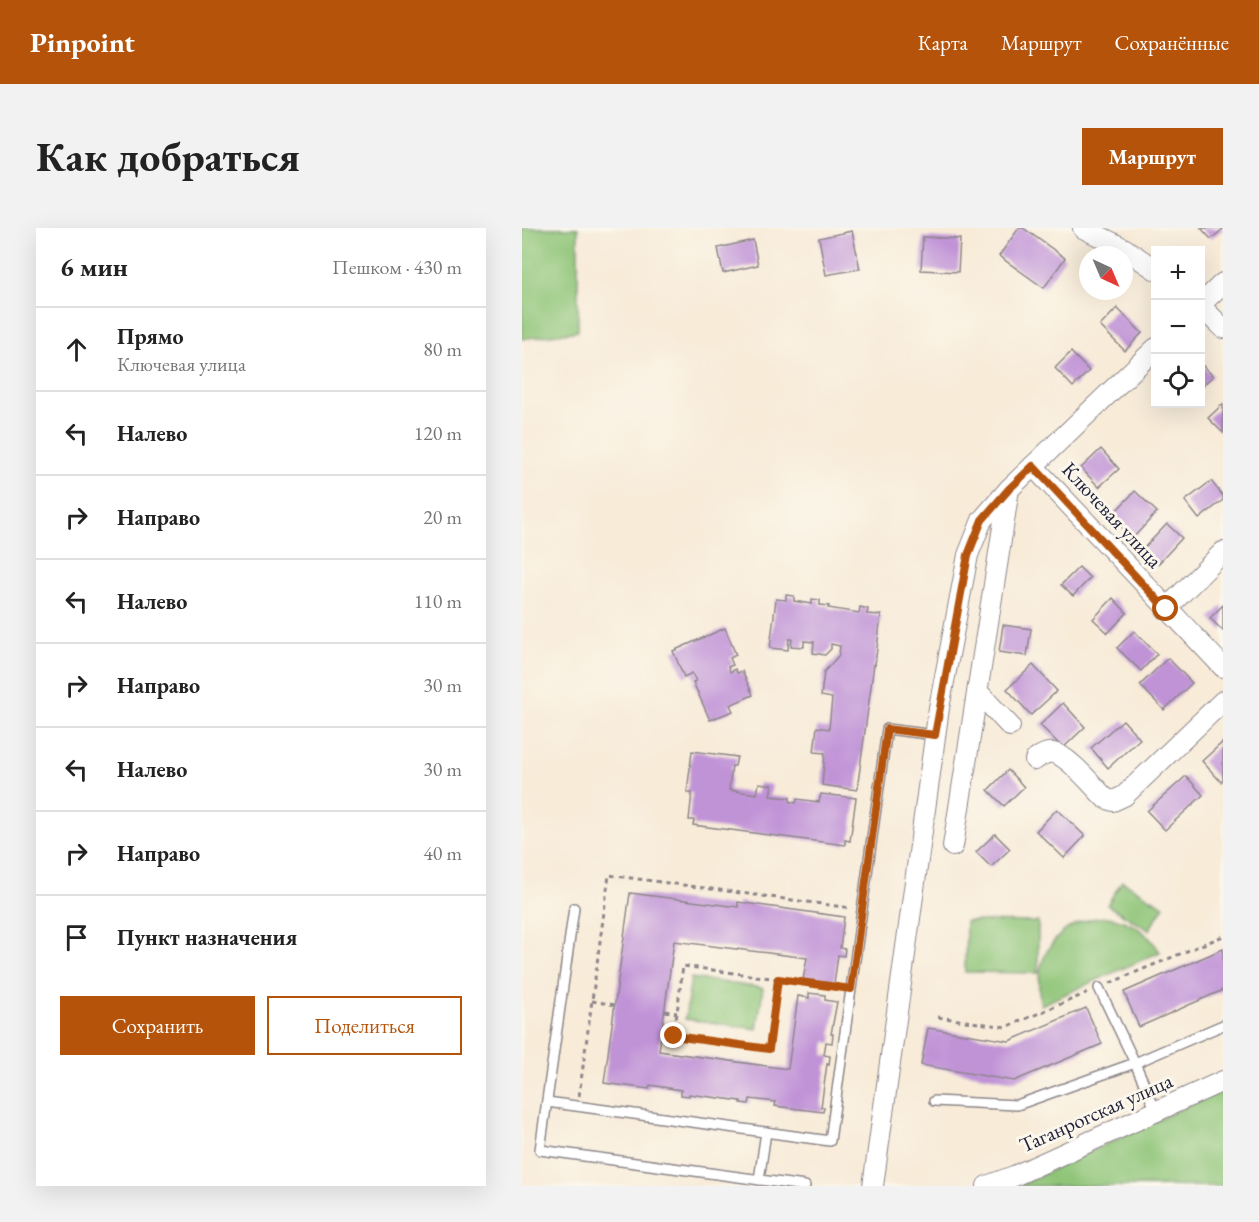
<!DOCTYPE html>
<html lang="ru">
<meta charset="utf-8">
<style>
:root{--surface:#fff;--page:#f2f2f2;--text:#222;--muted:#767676;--line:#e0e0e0;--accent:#b45309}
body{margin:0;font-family:"EB Garamond",serif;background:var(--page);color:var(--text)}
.controls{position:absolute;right:18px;top:18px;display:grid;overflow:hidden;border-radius:0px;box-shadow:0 6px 24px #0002}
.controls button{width:54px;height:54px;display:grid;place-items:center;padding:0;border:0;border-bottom:2px solid var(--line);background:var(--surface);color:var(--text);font:30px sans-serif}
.compass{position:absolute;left:557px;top:18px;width:54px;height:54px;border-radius:50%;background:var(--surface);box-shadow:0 6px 24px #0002;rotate:136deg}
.stop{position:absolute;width:18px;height:18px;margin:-14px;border:4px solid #b45309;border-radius:50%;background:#fff}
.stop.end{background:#b45309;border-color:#fff;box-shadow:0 2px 6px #0008}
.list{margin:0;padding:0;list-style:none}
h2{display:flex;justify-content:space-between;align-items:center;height:78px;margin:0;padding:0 24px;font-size:26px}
h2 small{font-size:20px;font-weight:400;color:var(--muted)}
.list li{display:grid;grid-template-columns:39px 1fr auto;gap:18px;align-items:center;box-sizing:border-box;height:84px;padding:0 24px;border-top:2px solid var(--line)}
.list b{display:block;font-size:22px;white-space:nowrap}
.list p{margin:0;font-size:20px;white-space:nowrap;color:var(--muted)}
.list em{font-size:20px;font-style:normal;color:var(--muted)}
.actions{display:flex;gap:12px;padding:18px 24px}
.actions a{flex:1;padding:14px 0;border:2px solid var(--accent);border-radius:0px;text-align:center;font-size:21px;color:var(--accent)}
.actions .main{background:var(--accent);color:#fff}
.icon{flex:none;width:33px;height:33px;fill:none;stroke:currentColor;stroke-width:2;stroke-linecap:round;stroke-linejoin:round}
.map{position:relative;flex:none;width:701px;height:958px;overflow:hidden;border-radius:0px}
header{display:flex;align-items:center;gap:36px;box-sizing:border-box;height:84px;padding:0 30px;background:var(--accent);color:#fff}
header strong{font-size:28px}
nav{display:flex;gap:33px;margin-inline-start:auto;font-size:21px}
.intro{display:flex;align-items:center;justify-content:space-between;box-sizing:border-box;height:144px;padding:0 36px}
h1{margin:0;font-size:42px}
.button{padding:15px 27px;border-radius:0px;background:var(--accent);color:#fff;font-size:21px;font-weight:700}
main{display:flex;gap:36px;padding:0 36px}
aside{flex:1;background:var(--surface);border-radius:0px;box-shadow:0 6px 24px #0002}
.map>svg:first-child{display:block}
.green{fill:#8ec477;stroke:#587359;stroke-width:1.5}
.building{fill:#c093d7}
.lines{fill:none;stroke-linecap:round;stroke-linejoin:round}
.lane-casing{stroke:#8d868a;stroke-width:12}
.street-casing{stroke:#8d868a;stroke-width:22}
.path{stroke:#8d868a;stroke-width:3;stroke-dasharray:4.5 4.5;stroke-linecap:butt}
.lane{stroke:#fff;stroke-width:9}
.street{stroke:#fff;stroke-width:20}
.route{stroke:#b45309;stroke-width:8}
.labels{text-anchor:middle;stroke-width:6;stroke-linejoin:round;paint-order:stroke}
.street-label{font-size:21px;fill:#22223b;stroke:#fbf7ec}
</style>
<header>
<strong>Pinpoint</strong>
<nav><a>Карта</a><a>Маршрут</a><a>Сохранённые</a></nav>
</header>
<div class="intro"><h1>Как добраться</h1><a class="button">Маршрут</a></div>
<main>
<aside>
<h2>6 мин<small>Пешком · 430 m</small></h2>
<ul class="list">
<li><svg class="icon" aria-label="ahead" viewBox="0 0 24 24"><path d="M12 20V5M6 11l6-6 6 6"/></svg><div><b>Прямо</b><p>Ключевая улица</p></div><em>80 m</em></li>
<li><svg class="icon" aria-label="left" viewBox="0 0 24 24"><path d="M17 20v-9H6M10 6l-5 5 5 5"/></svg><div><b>Налево</b></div><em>120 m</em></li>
<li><svg class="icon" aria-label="right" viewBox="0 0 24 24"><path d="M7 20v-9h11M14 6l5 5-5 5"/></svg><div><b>Направо</b></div><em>20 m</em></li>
<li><svg class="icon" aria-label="left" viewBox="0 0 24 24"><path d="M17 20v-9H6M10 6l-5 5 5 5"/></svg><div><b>Налево</b></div><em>110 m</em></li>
<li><svg class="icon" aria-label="right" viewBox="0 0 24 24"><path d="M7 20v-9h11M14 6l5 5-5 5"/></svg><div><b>Направо</b></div><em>30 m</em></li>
<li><svg class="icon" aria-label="left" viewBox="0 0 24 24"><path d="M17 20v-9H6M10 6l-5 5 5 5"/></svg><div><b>Налево</b></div><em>30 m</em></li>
<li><svg class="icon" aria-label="right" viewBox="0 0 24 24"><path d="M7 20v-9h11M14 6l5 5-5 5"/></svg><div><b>Направо</b></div><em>40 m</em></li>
<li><svg class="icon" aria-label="arrive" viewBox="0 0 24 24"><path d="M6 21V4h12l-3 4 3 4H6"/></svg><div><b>Пункт назначения</b></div></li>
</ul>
<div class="actions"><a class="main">Сохранить</a><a>Поделиться</a></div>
</aside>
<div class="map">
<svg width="701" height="958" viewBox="0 0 701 958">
<rect width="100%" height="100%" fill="#fbf7ec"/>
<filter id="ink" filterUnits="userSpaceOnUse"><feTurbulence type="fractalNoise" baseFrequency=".0167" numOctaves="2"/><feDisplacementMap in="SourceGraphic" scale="12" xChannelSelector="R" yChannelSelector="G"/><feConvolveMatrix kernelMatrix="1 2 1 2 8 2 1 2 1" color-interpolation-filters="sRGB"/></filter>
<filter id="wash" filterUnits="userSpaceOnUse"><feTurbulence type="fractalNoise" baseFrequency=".008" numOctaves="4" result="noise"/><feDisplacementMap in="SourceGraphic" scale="24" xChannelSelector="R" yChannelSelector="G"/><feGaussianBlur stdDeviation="1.35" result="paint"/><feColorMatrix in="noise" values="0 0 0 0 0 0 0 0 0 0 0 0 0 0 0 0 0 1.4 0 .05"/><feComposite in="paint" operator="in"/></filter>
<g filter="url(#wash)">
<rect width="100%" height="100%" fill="#f8ebd8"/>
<!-- green -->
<g class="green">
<path d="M0,0H56V103L0,111Z"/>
<path d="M600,653L642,678L627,702L585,677Z"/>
<path d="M586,689C609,693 625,703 638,724L519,777C509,729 536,691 586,689Z"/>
<path d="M444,693L516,694V745L443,744Z"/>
<path d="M169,750L241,760L235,801L163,791Z"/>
<path d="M701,861V958H496Z"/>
</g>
<g id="blocks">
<!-- building -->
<g class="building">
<path d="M497,0H501L543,30L522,60L477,28Z"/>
<path d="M679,0H701V1L689,11Z"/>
<path d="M330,3L338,41L304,47L297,10Z"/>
<path d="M401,9L438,11L436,44L399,42Z"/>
<path d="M231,12L236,37L201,45L196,20Z"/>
<path d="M595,80L620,105L603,123L578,98Z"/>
<path d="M549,124L567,143L551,159L533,140Z"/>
<path d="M678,135L691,148L678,160Z"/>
<path d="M701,176V205L686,190Z"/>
<path d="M579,221L597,241L577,259L559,240Z"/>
<path d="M689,253L701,268V272L677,291L663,273Z"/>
<path d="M613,263L635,284L611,310L589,288Z"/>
<path d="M645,296L660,310L636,336L621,321Z"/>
<path d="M557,339L568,350L551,368L539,357Z"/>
<path d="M264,367L272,368V373L290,376V371L298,372V377L307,378L306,380L337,385L338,379L346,381L345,386L359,387L353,437L352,436L335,562L300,557L303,525L292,524L295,499L307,501L310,470L299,468L302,444L317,427L318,418L309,416V421L303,427L291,425L292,414L282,413V419L269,418L270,411H267L266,422L248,420L254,371L264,372Z"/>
<path d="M591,370L605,385L586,405L571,391Z"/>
<path d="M701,377V403L688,390Z"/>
<path d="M481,397L509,401L505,428L477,424Z"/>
<path d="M203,400L214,427L208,430L211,437L206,439L208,444L213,441L215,445L220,443L231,467L208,477L211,483L188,492L171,454L174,453L170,445L162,449L151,423Z"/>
<path d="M612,403L635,426L619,443L595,420Z"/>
<path d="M646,430L670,455L642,482L618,457Z"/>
<path d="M511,437L535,463L509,487L485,461Z"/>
<path d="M541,475L563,499L541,520L518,497Z"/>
<path d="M601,492L618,511L586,540L569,520Z"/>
<path d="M701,514V552L699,554L680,533Z"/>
<path d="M170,523L215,529L213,538H210L207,562L235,566L237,555L250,557L248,568L268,570V574L274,575L275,571L297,574L299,566L334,570L328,613L323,612V617L171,597L172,592H167L170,565H165Z"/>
<path d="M486,542L502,559L482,578L466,562Z"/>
<path d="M664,548L681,567L643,602L625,583Z"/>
<path d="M535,581L563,608L542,630L514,603Z"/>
<path d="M473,606L488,621L469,639L454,624Z"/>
<path d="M108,665L216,679V674L322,689L318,720L323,721L322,728L316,727L312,756L281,752L285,730L152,713L137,823L266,841L276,768L287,770V765L303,767V772L315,774L309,806H311L310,815L304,814L302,827L308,828L307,837L305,836L299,879H302L301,884L253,878L254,874L228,871L227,876L219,875V873L167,866V868L159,867V862L128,857L127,861L82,855Z"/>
<path d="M701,721V762L617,799L602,764Z"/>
<path d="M564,780L580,816L492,853L399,837L406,800L487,813Z"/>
</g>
</g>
</g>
<g filter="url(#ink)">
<use href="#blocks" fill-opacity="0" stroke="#8d868a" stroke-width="1.5"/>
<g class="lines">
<defs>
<g id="lane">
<path d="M52,680L18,922L283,958"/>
<path d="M577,760L613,835L701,797"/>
<path d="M412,873L495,877L613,835L634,883"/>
<path d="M25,874L308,913L365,501L413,507"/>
<path d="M237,952L244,904"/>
</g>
<g id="street">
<path d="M561,0L603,21L634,42"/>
<path d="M678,77L701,55"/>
<path d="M678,78L701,100"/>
<path d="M634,120L511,238L701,439"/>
<path d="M644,381L701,324"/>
<path d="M456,464L488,498"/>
<path d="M513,532C518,528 525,524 531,525C546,527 572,559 583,570L591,573L602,568L701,473"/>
<path d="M431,618L487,261L511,238"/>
<path d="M351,958L417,480L446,327L460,292L487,261"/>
<path d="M465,958L492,948L701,853"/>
</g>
</defs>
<!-- lane casing -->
<use href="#lane" class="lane-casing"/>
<!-- street casing -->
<use href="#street" class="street-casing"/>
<!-- path -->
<g class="path">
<path d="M256,751L161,738L152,808L247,821L256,751L318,759"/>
<path d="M588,755L701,708"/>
<path d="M70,773L93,777"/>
<path d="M143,783L155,785"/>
<path d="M416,789L484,799L565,765"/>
<path d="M57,868L87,647L329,680"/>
</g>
<!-- lane -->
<use href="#lane" class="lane"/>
<!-- street -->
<use href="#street" class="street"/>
</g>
</g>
<g class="lines" filter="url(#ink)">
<!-- route -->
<path class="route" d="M152,808L247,821L256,751L329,761L365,501L413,507L446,327L460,292L487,261L511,238L644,381"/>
</g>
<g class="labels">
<!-- street labels -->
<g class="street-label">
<text transform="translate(590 287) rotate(47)" y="7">Ключевая улица</text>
<text transform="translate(574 885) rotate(-24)" y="7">Таганрогская улица</text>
</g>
</g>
</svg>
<div class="controls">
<button>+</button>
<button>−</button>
<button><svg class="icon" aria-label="locate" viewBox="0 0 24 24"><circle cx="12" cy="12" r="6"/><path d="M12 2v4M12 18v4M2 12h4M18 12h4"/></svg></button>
</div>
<svg class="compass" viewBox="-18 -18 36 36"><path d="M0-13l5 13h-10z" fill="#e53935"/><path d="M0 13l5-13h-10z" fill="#767676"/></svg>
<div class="stop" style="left:644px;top:381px"></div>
<div class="stop end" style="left:152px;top:808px"></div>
</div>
</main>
